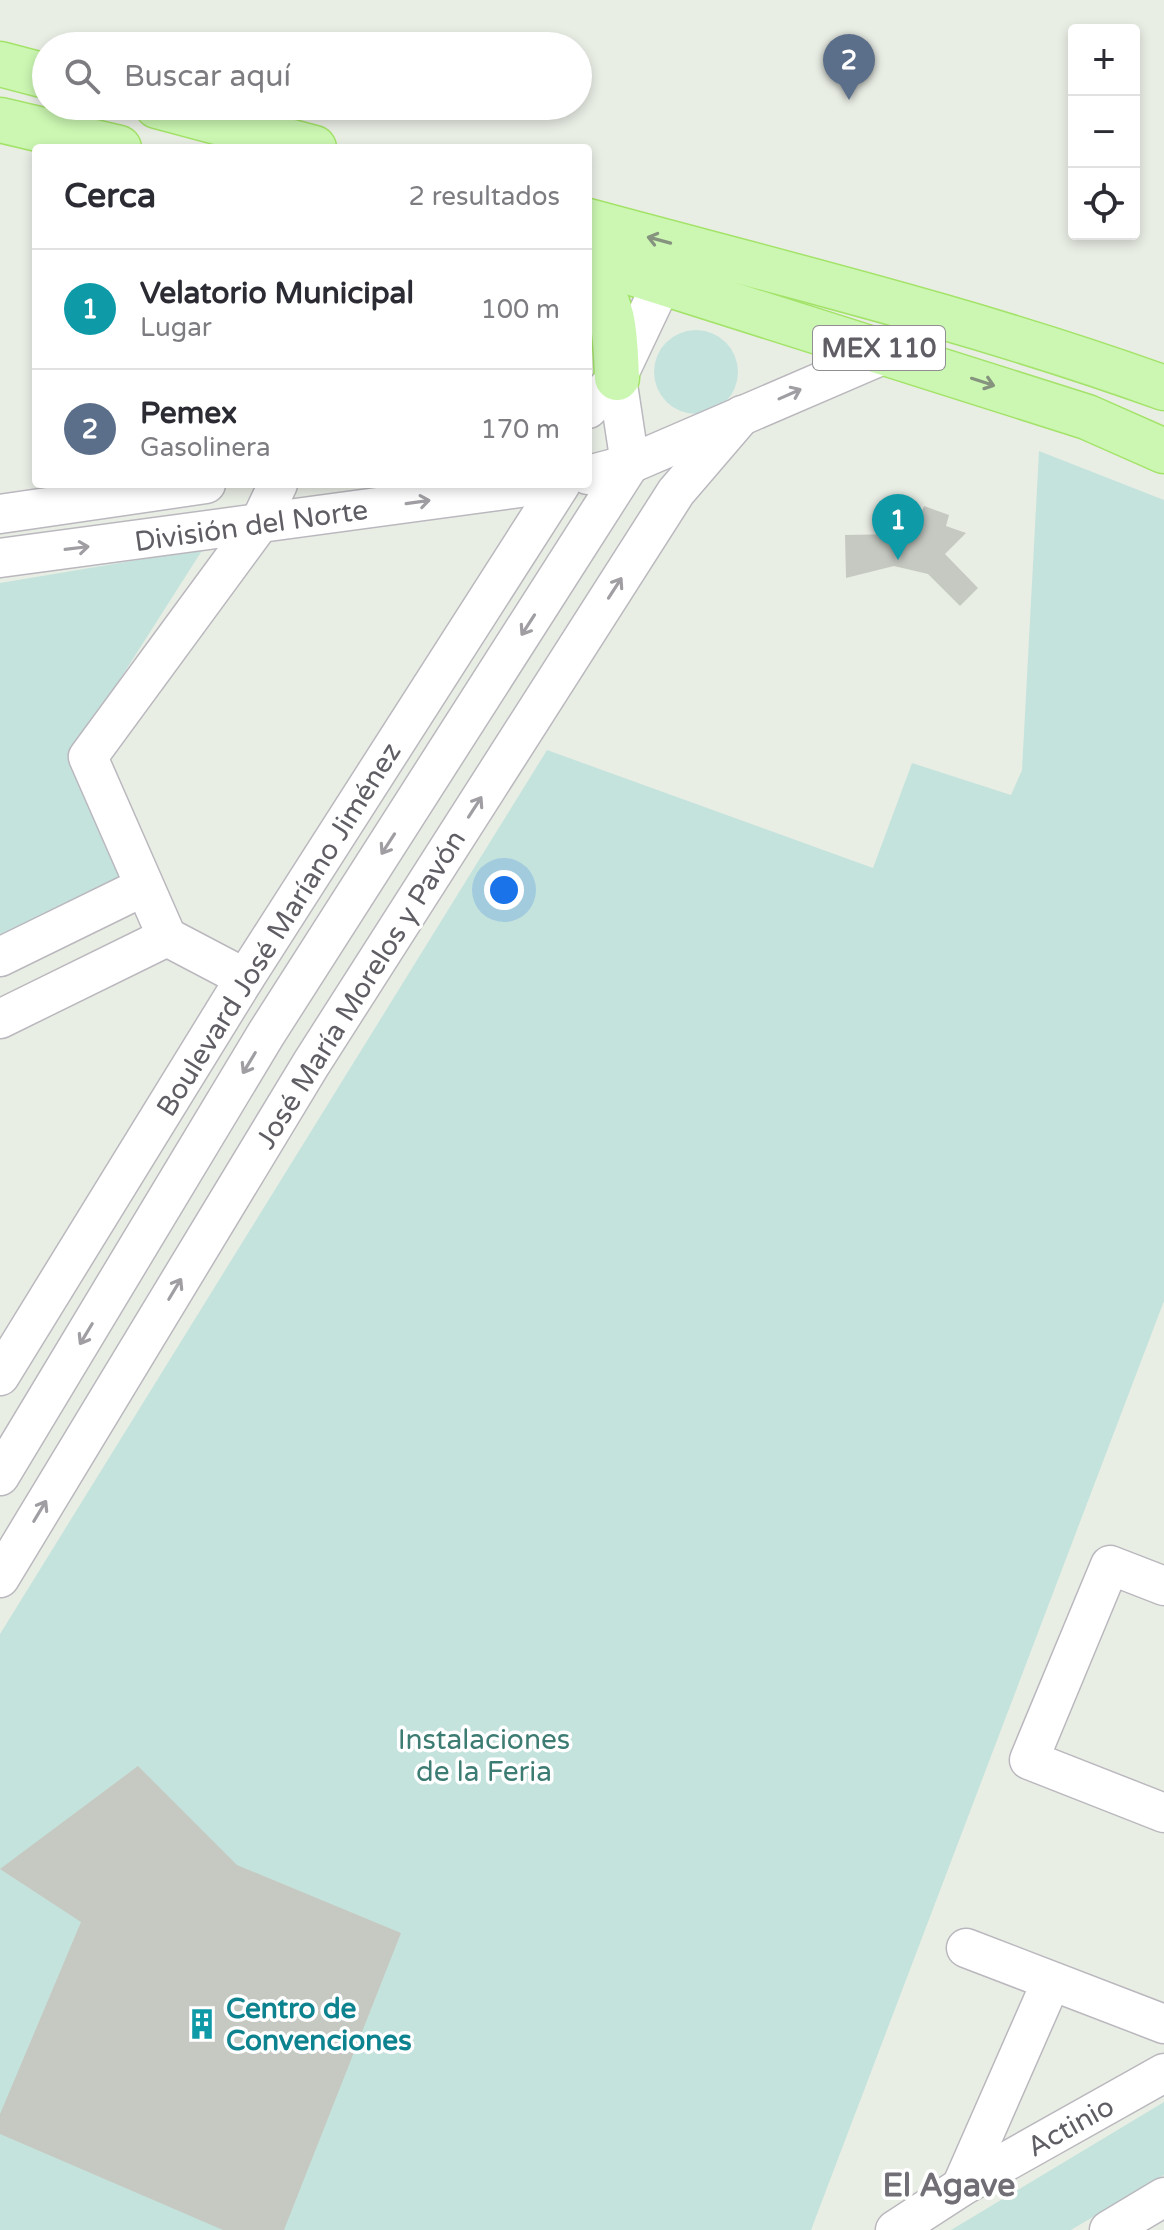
<!DOCTYPE html>
<html lang="es">
<meta charset="utf-8">
<style>
:root{--surface:#fff;--page:#f7f7f7;--text:#2b2b33;--muted:#7c7c81;--line:#e1e1e2;--accent:#7c3aed}
body{margin:0;font-family:"Varela Round",sans-serif;background:var(--page);color:var(--text)}
.controls{position:absolute;right:24px;top:24px;display:grid;overflow:hidden;border-radius:8px;box-shadow:0 4px 12px #0003}
.controls button{width:72px;height:72px;display:grid;place-items:center;padding:0;border:0;border-bottom:2px solid var(--line);background:var(--surface);color:var(--text);font:40px sans-serif}
.you{position:absolute;left:504px;top:890px;width:28px;height:28px;margin:-20px;border:6px solid #fff;border-radius:50%;background:#1a73e8;box-shadow:0 0 0 12px #1a73e833}
.badge{display:grid;place-items:center;width:52px;height:52px;border-radius:50%;background:var(--accent);color:#fff;font-size:26px;font-weight:700}
.pin{position:absolute;translate:-50% -66px;filter:drop-shadow(0 2px 4px #0008)}
.pin::after{content:'';position:absolute;top:42px;width:28px;height:24px;background:inherit;clip-path:polygon(0 0,100% 0,50% 100%)}
.list{margin:0;padding:0;list-style:none}
h2{display:flex;justify-content:space-between;align-items:center;height:104px;margin:0;padding:0 32px;font-size:34px}
h2 small{font-size:26px;font-weight:400;color:var(--muted)}
.list li{display:grid;grid-template-columns:52px 1fr auto;gap:24px;align-items:center;box-sizing:border-box;height:120px;padding:0 32px;border-top:2px solid var(--line)}
.list b{display:block;font-size:30px;white-space:nowrap}
.list p{margin:0;font-size:26px;white-space:nowrap;color:var(--muted)}
.list em{font-size:26px;font-style:normal;color:var(--muted)}
.icon{flex:none;width:44px;height:44px;fill:none;stroke:currentColor;stroke-width:2;stroke-linecap:round;stroke-linejoin:round}
.map{position:relative;flex:none;width:1164px;height:2230px;overflow:hidden}
.search{position:absolute;background:var(--surface);box-shadow:0 4px 12px #0003;left:32px;top:32px;width:560px;height:88px;display:flex;align-items:center;gap:20px;box-sizing:border-box;padding:0 28px;border-radius:44px;color:var(--muted);font-size:30px}
.panel{position:absolute;background:var(--surface);box-shadow:0 4px 12px #0003;left:32px;top:144px;width:560px;height:344px;border-radius:8px}
.map>svg:first-child{display:block}
.green{fill:#c5e3dd}
.building{fill:#c6c9c2}
.lines{fill:none;stroke-linecap:round;stroke-linejoin:round}
.street-casing{stroke:#bab8be;stroke-width:41}
.primary-casing{stroke:#a4e36a;stroke-width:47}
.street{stroke:#fff;stroke-width:38}
.primary{stroke:#cbf7b2;stroke-width:44}
.oneway{stroke:#85937f}
.oneway2{stroke:#a09ea2}
.labels{text-anchor:middle;stroke-width:7;stroke-linejoin:round;paint-order:stroke}
.shield{fill:#fff;stroke:#908e92;stroke-width:2}
.shield-label{font-size:26px;font-weight:bold;fill:#605d64}
.street-label{font-size:28px;fill:#605d64;stroke:#fff}
.park-label{font-size:28px;fill:#3d7c72;stroke:#fff}
.culture-label{font-size:28px;font-weight:bold;fill:#0d838f;stroke:#fff;text-anchor:start}
.quarter-label{font-size:32px;font-weight:bold;fill:#716e76;stroke:#fff}
</style>
<div class="map">
<svg width="1164" height="2230" viewBox="0 0 1164 2230">
<rect width="100%" height="100%" fill="#e9eee5"/>
<!-- green -->
<g class="green">
<circle cx="696" cy="372" r="42"/>
<path d="M1039,451L1164,500V1301L811,2230H0V1634L547,750L873,868L912,763L1011,795L1022,770Z"/>
<path d="M203,549L71,756L123,884L0,942V583Z"/>
<path d="M1164,2102V2175L1071,2230H951Z"/>
</g>
<!-- building -->
<g class="building">
<path d="M924,506L949,515L946,526L966,533L945,554L978,588L960,606L928,574L894,566L846,578L845,535L895,534V511L919,519Z"/>
<path d="M138,1766L237,1865L401,1933L284,2230H223L0,2134V2114L81,1922L0,1869Z"/>
</g>
<g class="lines">
<defs>
<g id="street">
<path d="M588,409L617,378L662,283"/>
<path d="M588,475L630,464L890,352"/>
<path d="M0,514L206,484"/>
<path d="M0,558L549,484"/>
<path d="M167,937L88,757L259,524L278,484"/>
<path d="M167,937L245,978"/>
<path d="M0,957L143,887"/>
<path d="M0,1019L167,937"/>
<path d="M0,1376L245,978L561,484"/>
<path d="M0,1476L266,1034L630,464L617,378"/>
<path d="M0,1578L311,1064L676,492L742,415"/>
<path d="M1164,1586L1110,1565L1029,1760L1164,1813"/>
<path d="M966,1948L1164,2024"/>
<path d="M961,2187L1051,1982"/>
<path d="M895,2230L961,2187L1164,2073"/>
<path d="M1109,2230L1164,2197"/>
</g>
<g id="primary">
<path d="M0,64L46,76"/>
<path d="M157,106L314,148"/>
<path d="M0,120L119,148"/>
<path d="M588,221C780,273 976,320 1164,388"/>
<path d="M588,259L1087,417L1164,451"/>
<path d="M588,269C616,306 615,333 617,378"/>
</g>
</defs>
<!-- street casing -->
<use href="#street" class="street-casing"/>
<!-- primary casing -->
<use href="#primary" class="primary-casing"/>
<!-- street -->
<use href="#street" class="street"/>
<!-- primary -->
<use href="#primary" class="primary"/>
</g>
<!-- one-way arrows -->
<defs><path id="oneway-shaft" d="M-6 0H5M1.5-3L5.5 0L1.5 3" fill="none" stroke-width="1.6" stroke-linecap="round" stroke-linejoin="round" transform="scale(2)"/></defs>
<g class="oneway">
<use href="#oneway-shaft" transform="translate(659 240) rotate(-165)"/>
<use href="#oneway-shaft" transform="translate(983 382) rotate(18)"/>
</g>
<g class="oneway2">
<use href="#oneway-shaft" transform="translate(790 394) rotate(-24)"/>
<use href="#oneway-shaft" transform="translate(418 502) rotate(-8)"/>
<use href="#oneway-shaft" transform="translate(77 548) rotate(-7)"/>
<use href="#oneway-shaft" transform="translate(615 588) rotate(-57)"/>
<use href="#oneway-shaft" transform="translate(528 625) rotate(123)"/>
<use href="#oneway-shaft" transform="translate(475 807) rotate(-57)"/>
<use href="#oneway-shaft" transform="translate(388 844) rotate(123)"/>
<use href="#oneway-shaft" transform="translate(249 1063) rotate(121)"/>
<use href="#oneway-shaft" transform="translate(175 1289) rotate(-59)"/>
<use href="#oneway-shaft" transform="translate(86 1334) rotate(121)"/>
<use href="#oneway-shaft" transform="translate(40 1511) rotate(-59)"/>
</g>
<!-- icons -->
<defs>
<symbol id="building-bare" viewBox="-9 -9 18 18"><path d="M-4-6H4V6H1V3H-1V6H-4ZM-2.5-4.3h1.7v1.8h-1.7ZM.8-4.3h1.7v1.8H.8ZM-2.5-1h1.7V.8h-1.7ZM.8-1h1.7V.8H.8Z" fill="#0f9aa8" stroke="#fff" stroke-width="2.5" paint-order="stroke"/></symbol>
</defs>
<g fill-rule="evenodd">
<use href="#building-bare" x="180" y="2002" width="44" height="44"/>
</g>
<g class="labels">
<!-- shield labels -->
<rect class="shield" x="813" y="326" width="132" height="44" rx="6"/>
<g class="shield-label">
<text x="879" y="357">MEX 110</text>
</g>
<!-- street labels -->
<g class="street-label">
<text transform="translate(251 525) rotate(-8)" y="10">División del Norte</text>
<text transform="translate(278 929) rotate(-58)" y="10">Boulevard José Maríano Jiménez</text>
<text transform="translate(360 989) rotate(-58)" y="10">José María Morelos y Pavón</text>
<text transform="translate(1070 2126) rotate(-29)" y="10">Actinio</text>
</g>
<!-- park labels -->
<g class="park-label">
<text x="484" y="1749">Instalaciones<tspan x="484" dy="32">de la Feria</tspan></text>
</g>
<!-- culture labels -->
<g class="culture-label">
<text x="226" y="2018">Centro de<tspan x="226" dy="32">Convenciones</tspan></text>
</g>
<!-- quarter labels -->
<g class="quarter-label">
<text x="949" y="2196">El Agave</text>
</g>
</g>
</svg>
<div class="controls">
<button>+</button>
<button>−</button>
<button><svg class="icon" aria-label="locate" viewBox="0 0 24 24"><circle cx="12" cy="12" r="6"/><path d="M12 2v4M12 18v4M2 12h4M18 12h4"/></svg></button>
</div>
<div class="you"></div>
<div class="pin badge" style="left:898px;top:560px;background:#0f9aa8">1</div>
<div class="pin badge" style="left:849px;top:100px;background:#5c6f8a">2</div>
<div class="search"><svg class="icon" aria-label="search" viewBox="0 0 24 24"><circle cx="10" cy="10" r="6"/><path d="M15 15l6 6"/></svg>Buscar aquí</div>
<section class="panel">
<h2>Cerca<small>2 resultados</small></h2>
<ul class="list">
<li><span class="badge" style="background:#0f9aa8">1</span><div><b>Velatorio Municipal</b><p>Lugar</p></div><em>100 m</em></li>
<li><span class="badge" style="background:#5c6f8a">2</span><div><b>Pemex</b><p>Gasolinera</p></div><em>170 m</em></li>
</ul>
</section>
</div>
